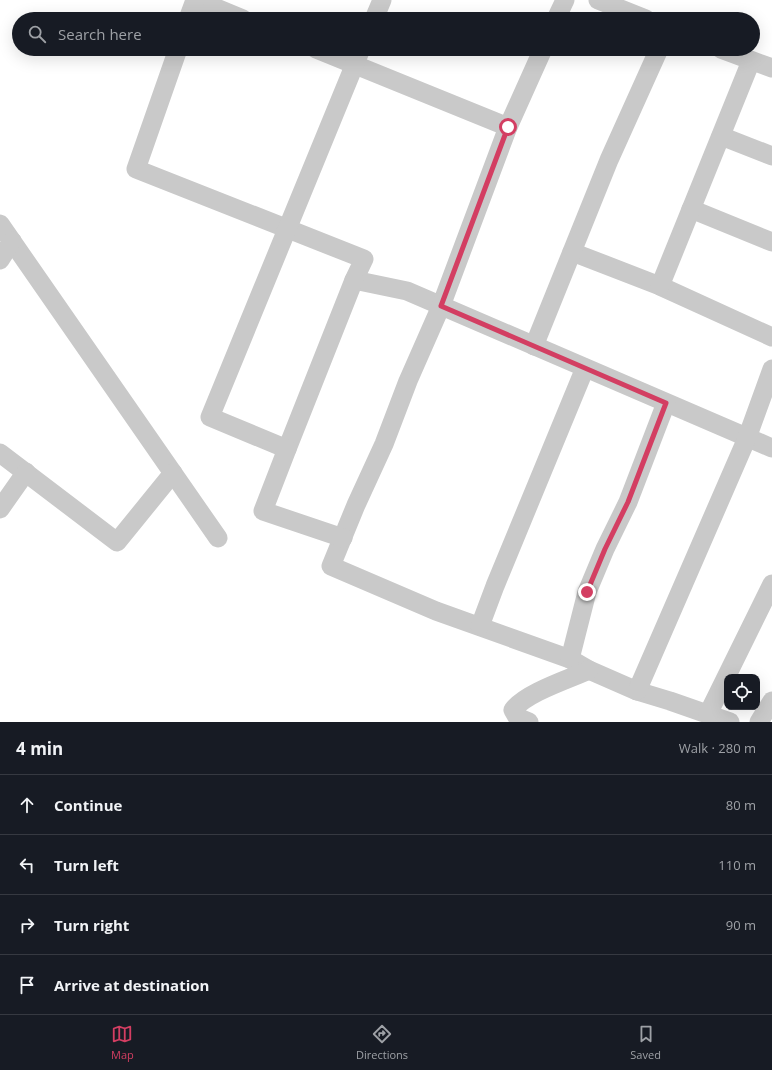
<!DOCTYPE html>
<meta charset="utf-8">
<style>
:root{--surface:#171b24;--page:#242831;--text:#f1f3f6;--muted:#9ea1a6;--line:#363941;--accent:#d33e62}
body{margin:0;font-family:"Open Sans",sans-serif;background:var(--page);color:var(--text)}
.controls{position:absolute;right:12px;bottom:12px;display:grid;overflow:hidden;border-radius:8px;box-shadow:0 4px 16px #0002}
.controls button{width:36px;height:36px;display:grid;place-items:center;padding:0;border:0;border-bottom:1px solid var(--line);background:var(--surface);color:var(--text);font:20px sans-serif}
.stop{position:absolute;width:12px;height:12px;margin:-9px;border:3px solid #d33e62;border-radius:50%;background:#fff}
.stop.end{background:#d33e62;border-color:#fff;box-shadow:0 1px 4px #0008}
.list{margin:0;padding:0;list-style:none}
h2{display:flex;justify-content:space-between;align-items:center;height:52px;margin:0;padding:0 16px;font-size:17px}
h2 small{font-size:13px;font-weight:400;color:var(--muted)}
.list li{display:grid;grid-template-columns:26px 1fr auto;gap:12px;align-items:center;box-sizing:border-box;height:60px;padding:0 16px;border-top:1px solid var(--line)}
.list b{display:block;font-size:15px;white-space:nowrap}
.list em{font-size:13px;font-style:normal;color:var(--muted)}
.icon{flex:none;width:22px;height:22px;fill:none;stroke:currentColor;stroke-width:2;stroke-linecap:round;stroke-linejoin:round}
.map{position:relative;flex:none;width:772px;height:722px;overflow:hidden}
.search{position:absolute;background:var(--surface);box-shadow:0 4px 16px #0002;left:12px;right:12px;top:12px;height:44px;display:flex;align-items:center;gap:10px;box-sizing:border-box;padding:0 14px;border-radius:22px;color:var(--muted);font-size:15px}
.sheet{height:292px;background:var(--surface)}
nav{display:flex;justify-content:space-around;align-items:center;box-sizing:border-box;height:56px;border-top:1px solid var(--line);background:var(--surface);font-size:11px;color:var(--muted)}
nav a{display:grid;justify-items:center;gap:2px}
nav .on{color:var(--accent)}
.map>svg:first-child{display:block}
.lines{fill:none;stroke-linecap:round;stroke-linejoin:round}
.minor{stroke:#c9c9c9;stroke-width:19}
.route{stroke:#d33e62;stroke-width:5}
</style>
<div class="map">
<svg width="772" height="722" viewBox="0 0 772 722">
<rect width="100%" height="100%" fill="#fff"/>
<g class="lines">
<!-- minor -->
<g class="minor">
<path d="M197,0L243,19"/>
<path d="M598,0L646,19"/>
<path d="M188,19L195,0"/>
<path d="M374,19L382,0"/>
<path d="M556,19L565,0"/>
<path d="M178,49L136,169L364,259L354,280L407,291L772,448"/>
<path d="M316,49L508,127L441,306L408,381L384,444L356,505L331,566L436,611L570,659L589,670L637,691L670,701L730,722"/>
<path d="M721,49L772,68"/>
<path d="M508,127L543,49"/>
<path d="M721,136L772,156"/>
<path d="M691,209L772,242"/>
<path d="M0,224L218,538"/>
<path d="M572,252L660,286L772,337"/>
<path d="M0,260L12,241"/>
<path d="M354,280L287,449L210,417L361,49"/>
<path d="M660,286L751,61"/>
<path d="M534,346L609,160L659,49"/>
<path d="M287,449L263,511L343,538"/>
<path d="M0,453L117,542L173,473"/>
<path d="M0,509L26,472"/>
<path d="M480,626L495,586L585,368"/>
<path d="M570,659L587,592L605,549L628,502L666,403"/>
<path d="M637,691L747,438L772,369"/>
<path d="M708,714L772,584"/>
<path d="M529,722L517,717L513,710C525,693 569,679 589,670"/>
<path d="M759,722L772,701"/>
</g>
</g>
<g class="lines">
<!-- route -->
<path class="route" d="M508,127L441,306L666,403L628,502L605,549L587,592"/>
</g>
</svg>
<div class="controls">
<button><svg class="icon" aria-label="locate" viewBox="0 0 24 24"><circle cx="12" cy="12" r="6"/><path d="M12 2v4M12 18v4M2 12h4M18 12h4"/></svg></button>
</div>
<div class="stop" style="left:508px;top:127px"></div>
<div class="stop end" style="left:587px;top:592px"></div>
<div class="search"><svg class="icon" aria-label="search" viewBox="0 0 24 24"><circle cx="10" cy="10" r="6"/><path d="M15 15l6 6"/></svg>Search here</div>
</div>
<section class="sheet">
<h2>4 min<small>Walk · 280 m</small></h2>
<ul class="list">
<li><svg class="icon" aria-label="ahead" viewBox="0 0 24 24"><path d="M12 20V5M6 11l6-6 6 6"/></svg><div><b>Continue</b></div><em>80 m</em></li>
<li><svg class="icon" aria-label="left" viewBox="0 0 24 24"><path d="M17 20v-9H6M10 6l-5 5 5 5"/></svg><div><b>Turn left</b></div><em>110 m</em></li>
<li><svg class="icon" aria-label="right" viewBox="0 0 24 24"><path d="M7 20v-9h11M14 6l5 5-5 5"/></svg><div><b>Turn right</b></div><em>90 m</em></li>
<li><svg class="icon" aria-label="arrive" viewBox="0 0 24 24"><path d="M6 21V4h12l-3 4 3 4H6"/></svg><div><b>Arrive at destination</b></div></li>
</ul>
</section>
<nav>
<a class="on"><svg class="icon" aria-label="map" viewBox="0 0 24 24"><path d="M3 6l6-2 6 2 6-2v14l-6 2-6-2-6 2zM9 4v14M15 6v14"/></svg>Map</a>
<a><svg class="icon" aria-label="directions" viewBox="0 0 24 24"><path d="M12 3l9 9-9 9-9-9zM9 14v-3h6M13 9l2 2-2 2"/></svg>Directions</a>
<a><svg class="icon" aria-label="saved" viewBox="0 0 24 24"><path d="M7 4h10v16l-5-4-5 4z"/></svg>Saved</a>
</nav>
